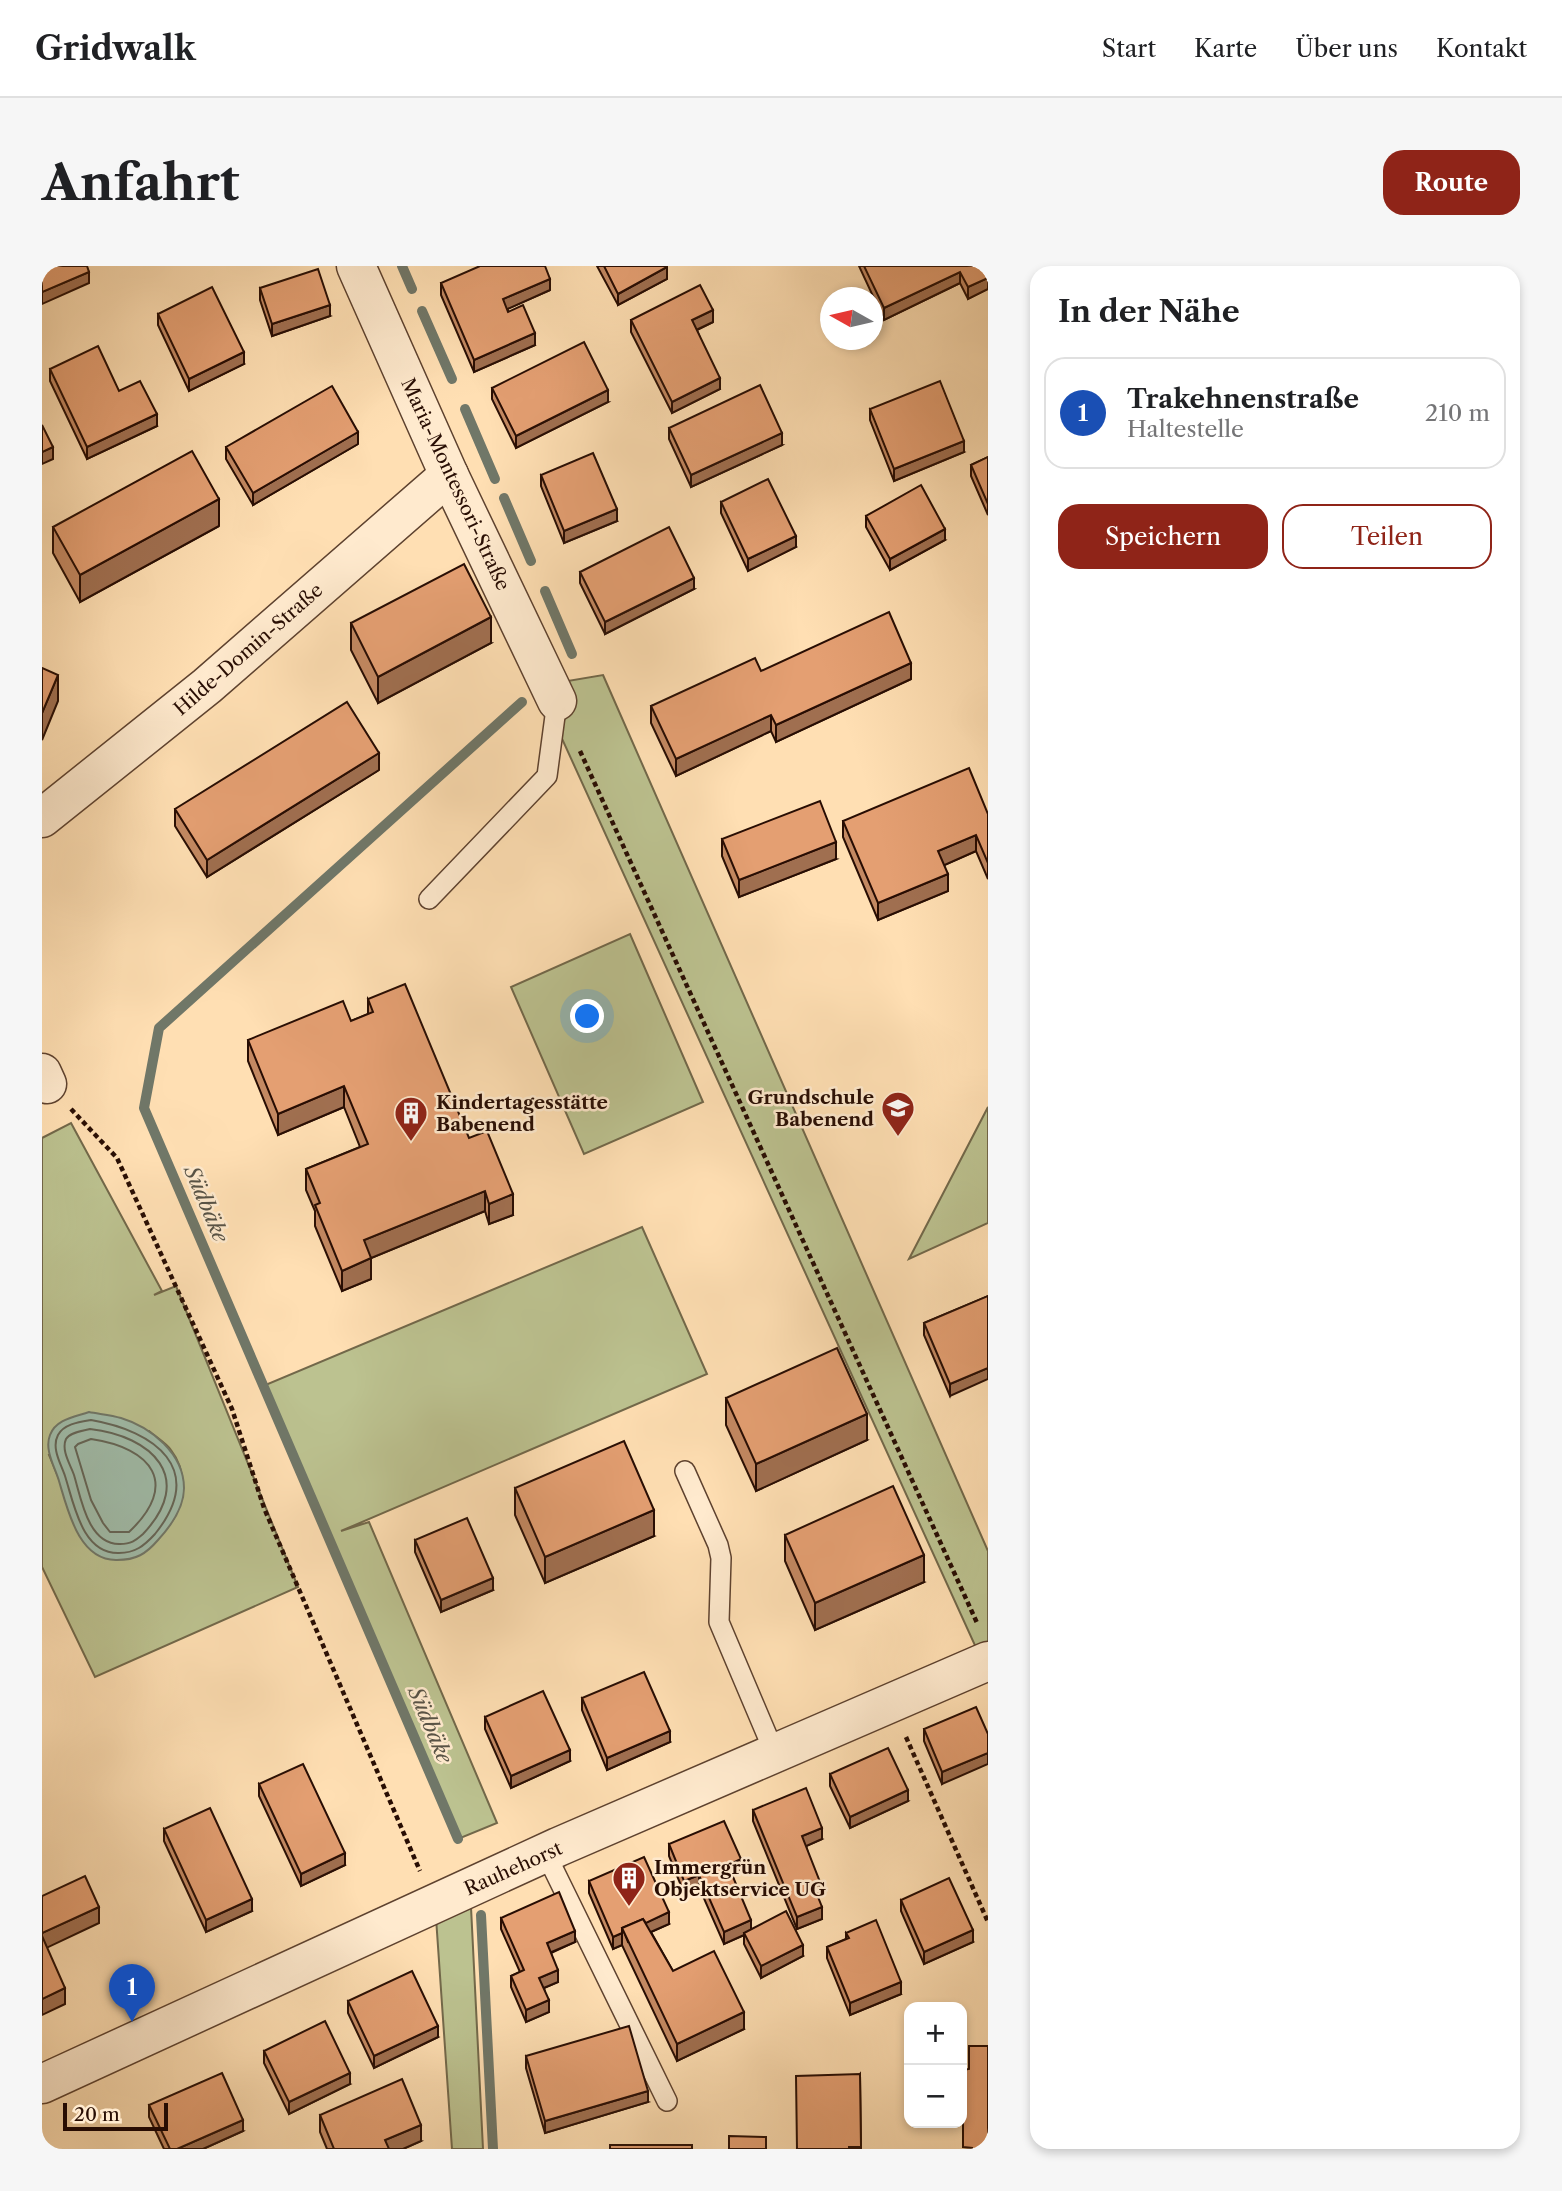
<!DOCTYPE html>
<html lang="de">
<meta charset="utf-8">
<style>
:root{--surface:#fff;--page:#f6f6f6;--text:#202124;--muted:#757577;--line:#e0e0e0;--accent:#8f2418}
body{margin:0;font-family:"Libre Caslon Text",serif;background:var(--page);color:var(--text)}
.controls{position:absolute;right:21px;bottom:21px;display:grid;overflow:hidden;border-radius:14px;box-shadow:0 4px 10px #0003}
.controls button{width:63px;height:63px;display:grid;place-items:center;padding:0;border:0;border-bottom:2px solid var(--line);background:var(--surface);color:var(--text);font:35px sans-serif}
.compass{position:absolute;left:778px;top:21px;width:63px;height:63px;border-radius:50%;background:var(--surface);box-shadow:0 4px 10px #0003;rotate:278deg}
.scale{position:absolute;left:21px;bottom:18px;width:105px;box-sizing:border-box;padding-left:7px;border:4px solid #280d03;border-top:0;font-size:19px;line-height:24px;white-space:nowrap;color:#280d03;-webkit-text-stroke:5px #ffeace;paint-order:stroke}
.you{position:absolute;left:546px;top:751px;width:24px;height:24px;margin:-18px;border:5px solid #fff;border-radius:50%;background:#1a73e8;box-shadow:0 0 0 10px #1a73e833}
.badge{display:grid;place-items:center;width:46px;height:46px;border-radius:50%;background:var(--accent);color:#fff;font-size:23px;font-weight:700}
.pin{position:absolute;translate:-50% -58px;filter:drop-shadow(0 2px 4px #0008)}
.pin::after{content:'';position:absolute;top:37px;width:24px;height:21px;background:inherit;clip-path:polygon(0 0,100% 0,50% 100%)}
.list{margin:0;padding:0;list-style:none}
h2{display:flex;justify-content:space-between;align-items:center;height:91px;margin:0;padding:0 28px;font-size:30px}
h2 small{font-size:23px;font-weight:400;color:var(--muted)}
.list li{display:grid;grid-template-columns:46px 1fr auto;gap:21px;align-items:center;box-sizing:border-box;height:112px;margin:0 14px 14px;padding:0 14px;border:2px solid var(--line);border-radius:21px}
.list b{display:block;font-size:26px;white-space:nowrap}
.list p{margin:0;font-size:23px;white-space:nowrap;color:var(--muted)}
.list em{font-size:23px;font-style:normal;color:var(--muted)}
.actions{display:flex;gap:14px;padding:21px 28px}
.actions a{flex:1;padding:16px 0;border:2px solid var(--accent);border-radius:21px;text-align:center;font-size:24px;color:var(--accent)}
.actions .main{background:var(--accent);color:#fff}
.map{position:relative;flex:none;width:946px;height:1883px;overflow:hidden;border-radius:21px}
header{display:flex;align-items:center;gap:42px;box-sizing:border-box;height:98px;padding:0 35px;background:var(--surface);border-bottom:2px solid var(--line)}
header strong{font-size:33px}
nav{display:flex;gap:38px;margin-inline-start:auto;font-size:24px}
.intro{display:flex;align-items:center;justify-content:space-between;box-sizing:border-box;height:168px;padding:0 42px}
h1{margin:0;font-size:49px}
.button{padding:18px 32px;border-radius:21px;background:var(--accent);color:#fff;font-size:24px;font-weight:700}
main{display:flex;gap:42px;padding:0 42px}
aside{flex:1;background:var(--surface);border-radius:21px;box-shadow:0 4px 10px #0003}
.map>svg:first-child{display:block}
.green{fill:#bcc290;stroke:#72684a;stroke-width:2;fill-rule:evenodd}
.water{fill:#a0bdab;stroke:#707768;stroke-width:2}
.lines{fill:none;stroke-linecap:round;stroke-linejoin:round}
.shore{stroke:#646557;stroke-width:2}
.stream{stroke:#707768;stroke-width:10}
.service-casing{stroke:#5e422f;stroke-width:22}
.minor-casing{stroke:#5e422f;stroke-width:41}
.path{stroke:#280d03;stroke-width:4.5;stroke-dasharray:5 3.5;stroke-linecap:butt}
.service{stroke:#ffeace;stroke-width:19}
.minor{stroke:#ffeace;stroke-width:38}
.wall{fill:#c48962;stroke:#280d03;stroke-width:2}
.shaded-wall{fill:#a06f50;stroke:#280d03;stroke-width:2}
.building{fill:#e49f72;stroke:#280d03;stroke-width:2}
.labels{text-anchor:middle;stroke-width:5;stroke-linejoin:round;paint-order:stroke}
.street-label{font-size:19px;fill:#280d03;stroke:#ffeace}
.poi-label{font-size:19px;font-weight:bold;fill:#280d03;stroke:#ffeace;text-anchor:start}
.water-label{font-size:21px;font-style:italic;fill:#585346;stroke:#ffeace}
</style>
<header>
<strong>Gridwalk</strong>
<nav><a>Start</a><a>Karte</a><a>Über uns</a><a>Kontakt</a></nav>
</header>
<div class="intro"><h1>Anfahrt</h1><a class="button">Route</a></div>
<main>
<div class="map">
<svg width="946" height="1883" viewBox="0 0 946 1883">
<rect width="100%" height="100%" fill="#ffdfb3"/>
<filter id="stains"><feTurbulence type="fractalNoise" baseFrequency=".00286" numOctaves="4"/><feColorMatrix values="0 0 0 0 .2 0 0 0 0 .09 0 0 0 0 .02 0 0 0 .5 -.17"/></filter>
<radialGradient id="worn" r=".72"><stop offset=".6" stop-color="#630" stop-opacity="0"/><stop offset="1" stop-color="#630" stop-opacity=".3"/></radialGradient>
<!-- green -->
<g class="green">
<path d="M561,409L946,1285V1395L941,1397L496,420Z"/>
<path d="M588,668L661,836L542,888L469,721Z"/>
<path d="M946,841V957L867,993Z"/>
<path d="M29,857L120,1025L112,1029L134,1020L256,1321L53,1411L0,1301V872ZM107,1165C114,1171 124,1177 129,1184C146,1206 142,1232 131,1254L17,1213L7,1189Z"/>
<path d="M600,961L665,1108L299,1265L327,1256L455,1557L416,1573L221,1120Z"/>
<path d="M428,1621L441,1883H410L393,1637Z"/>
</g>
<!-- water -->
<path class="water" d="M47,1146C57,1148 69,1149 79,1152C109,1161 142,1188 142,1222C142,1241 128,1261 116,1274C104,1288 94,1294 75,1294C37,1295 26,1245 17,1215C13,1201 2,1184 8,1169C14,1153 33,1151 47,1146Z"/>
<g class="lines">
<!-- shore -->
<g class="shore">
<path d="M49,1154C113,1165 165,1203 113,1268C102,1280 93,1287 77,1287C40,1288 32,1238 23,1210C19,1198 9,1182 16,1169C22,1158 37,1156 49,1154Z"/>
<path d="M48,1163C110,1170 154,1212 101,1268C93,1275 89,1278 78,1278C46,1279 39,1232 32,1209C28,1198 19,1184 24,1173C28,1166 41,1165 48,1163Z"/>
<path d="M49,1173C110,1182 138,1218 87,1266H68L61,1257L49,1234L33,1181L36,1178Z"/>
</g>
<!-- stream -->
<g class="stream">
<path d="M360,0L370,23"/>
<path d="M380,45L410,113"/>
<path d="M423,143L453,213"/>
<path d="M462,232L489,295"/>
<path d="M503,325L530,388"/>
<path d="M416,1573L102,842L117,762L480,436"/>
<path d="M439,1649L451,1883"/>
</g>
<defs>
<g id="service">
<path d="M387,633L505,510L515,435"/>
<path d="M643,1205L676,1279L679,1292L677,1356L733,1488"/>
<path d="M504,1588L625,1835"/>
</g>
<g id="minor">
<path d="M314,0L407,209L515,435"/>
<path d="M0,552L165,420L407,209"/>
<path d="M0,807L5,818"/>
<path d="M0,1818L516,1581L946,1395"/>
</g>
</defs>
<!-- service casing -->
<use href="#service" class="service-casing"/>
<!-- minor casing -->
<use href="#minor" class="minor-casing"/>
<!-- path -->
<g class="path">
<path d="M538,485L936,1359"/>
<path d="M29,843L75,892L158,1073L190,1143L222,1242L378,1605"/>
<path d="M864,1471L946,1656"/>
</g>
<!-- service -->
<use href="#service" class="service"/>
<!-- minor -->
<use href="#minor" class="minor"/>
</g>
<!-- wall -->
<g class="wall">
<path d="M555,0H625V13L576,39Z"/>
<path d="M817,0H946V23L926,33L918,17L842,54Z"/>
<path d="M399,17L508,24L465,43L493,79L432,106L399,29Z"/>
<path d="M218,22L288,50L230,70L218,34Z"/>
<path d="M116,48L202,98L147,125L116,59Z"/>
<path d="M589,54L671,56L655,64L678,123L630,147L589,66Z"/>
<path d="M8,103L77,125L115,160L45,193L8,115Z"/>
<path d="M450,122L566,136L474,182L450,133Z"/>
<path d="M828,143L922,186L852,215L828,154Z"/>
<path d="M627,162L740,179L649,221L627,173Z"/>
<path d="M316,178L211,239L184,193V181Z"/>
<path d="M946,191V249L929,210V199Z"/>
<path d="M499,209L575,255L522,277L499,220Z"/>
<path d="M679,236L754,281L706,305L679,247Z"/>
<path d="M824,250L903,274L848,304L824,261Z"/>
<path d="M177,260L38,336L11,287V261Z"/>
<path d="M538,306L652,323L563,368L538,317Z"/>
<path d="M309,357L449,377L336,437L309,384Z"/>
<path d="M719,405L869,413L734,476L729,465L634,510L609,457V440Z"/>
<path d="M337,504L165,611L133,560V543Z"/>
<path d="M946,548V613L934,585L902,599L906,625L836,654L801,571V555Z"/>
<path d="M680,573L794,593L697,631L680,590Z"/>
<path d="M326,733L427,872L471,949L447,958L443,945L329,992V1013L300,1025L273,960V945L264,924V903L318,881L302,841L236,869L206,795V774L309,755L326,748Z"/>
<path d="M946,1030L908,1130L882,1069V1057Z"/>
<path d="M684,1132L825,1174L714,1225L684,1159Z"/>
<path d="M473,1222L612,1270L503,1317L473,1249Z"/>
<path d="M743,1269L882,1316L773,1364L743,1295Z"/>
<path d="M373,1274L451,1324L399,1346L373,1286Z"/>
<path d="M540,1432L628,1476L565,1504L540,1444Z"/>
<path d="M443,1451L528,1495L469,1522L443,1463Z"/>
<path d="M882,1463L946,1468L900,1518L882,1475Z"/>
<path d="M788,1508L866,1535L808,1562L788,1520Z"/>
<path d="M217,1518L303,1599L259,1620L217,1530Z"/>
<path d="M711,1544L780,1573L764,1580L778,1627L775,1630L780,1653L755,1663L711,1555Z"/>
<path d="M122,1563L210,1645L164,1666L122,1575Z"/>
<path d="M627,1578L699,1605L690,1609L709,1663L761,1690L719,1712L702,1678V1669L682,1678L657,1621L642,1627L627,1590Z"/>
<path d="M547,1615L627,1658L609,1666L631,1705L702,1763L635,1795L580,1679L571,1683L547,1627Z"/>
<path d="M859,1634L931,1676L882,1698L859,1645Z"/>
<path d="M459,1652L533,1676L509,1687L516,1716L502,1722L507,1746L484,1756L469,1721V1710L478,1706L459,1663Z"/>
<path d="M804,1667L859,1728L808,1749L785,1692V1681L804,1673Z"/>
<path d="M306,1735L396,1771L332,1802L306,1747Z"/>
<path d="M222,1785L308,1818L247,1848L222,1797Z"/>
<path d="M484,1790L606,1836L503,1867L484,1802Z"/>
<path d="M818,1808L819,1883H755Z"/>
<path d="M107,1839L201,1865L161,1883H122L107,1851Z"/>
<path d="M278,1849L379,1875L361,1883H285L278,1866Z"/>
</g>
<!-- shaded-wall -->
<g class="shaded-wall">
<path d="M625,1V13L576,39V28Z"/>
<path d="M47,6V17L0,38V26Z"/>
<path d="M918,6V17L842,54V42Z"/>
<path d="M946,12V23L926,33V21Z"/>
<path d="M508,13V24L461,45V33Z"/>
<path d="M288,39V50L230,70V58Z"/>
<path d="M671,44V56L650,66V54Z"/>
<path d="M493,67V79L432,106V94Z"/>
<path d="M202,86V98L147,125V113Z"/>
<path d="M678,112V123L630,147V136Z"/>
<path d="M566,124V136L474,182V170Z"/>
<path d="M115,148V160L45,193V181Z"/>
<path d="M316,166V178L211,239V227Z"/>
<path d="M740,167V179L649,221V209Z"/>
<path d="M922,175V186L852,215V203Z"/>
<path d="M11,181V193L0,198V186Z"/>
<path d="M177,233V260L38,336V309Z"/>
<path d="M575,243V255L522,277V265Z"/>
<path d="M903,263V274L848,304V293Z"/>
<path d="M754,270V281L706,305V293Z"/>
<path d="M652,312V323L563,368V356Z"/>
<path d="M449,351V377L336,437V411Z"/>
<path d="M869,397V413L734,476V459Z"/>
<path d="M16,409V435L0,474V447Z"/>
<path d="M729,449V465L634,510V493Z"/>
<path d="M337,487V504L165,611V594Z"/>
<path d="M934,569V585L896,602V585Z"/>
<path d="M794,576V593L697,631V614Z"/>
<path d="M906,608V625L836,654V637Z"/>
<path d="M302,820V841L236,869V848Z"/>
<path d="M443,925V945L322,995V974Z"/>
<path d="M471,928V949L447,958V938Z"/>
<path d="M329,992V1013L300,1025V1005Z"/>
<path d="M946,1102V1113L908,1130V1118Z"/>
<path d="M825,1148V1174L714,1225V1198Z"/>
<path d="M612,1244V1270L503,1317V1291Z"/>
<path d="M882,1289V1316L773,1364V1337Z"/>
<path d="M451,1312V1324L399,1346V1334Z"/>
<path d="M628,1465V1476L565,1504V1492Z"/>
<path d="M528,1484V1495L469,1522V1510Z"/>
<path d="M946,1487V1498L900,1518V1506Z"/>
<path d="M866,1524V1535L808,1562V1551Z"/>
<path d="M780,1562V1573L760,1582V1570Z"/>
<path d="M303,1587V1599L259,1620V1608Z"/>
<path d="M699,1593V1605L686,1611V1599Z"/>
<path d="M657,1609V1621L642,1627V1615Z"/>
<path d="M778,1616V1627L772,1633V1621Z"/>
<path d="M210,1633V1645L164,1666V1654Z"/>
<path d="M57,1641V1657L0,1684V1667Z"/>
<path d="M780,1641V1653L755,1663V1651Z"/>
<path d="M627,1646V1658L586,1676L582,1666Z"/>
<path d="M709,1654V1666L702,1667V1669L682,1678V1666Z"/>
<path d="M931,1664V1676L882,1698V1686Z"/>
<path d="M533,1665V1676L505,1688V1677Z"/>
<path d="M580,1667V1679L571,1683V1671Z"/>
<path d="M761,1679V1690L719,1712V1700Z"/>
<path d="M516,1704V1716L497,1724V1712Z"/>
<path d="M859,1716V1728L808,1749V1737Z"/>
<path d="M23,1722V1738L0,1749V1733Z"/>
<path d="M507,1734V1746L484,1756V1744Z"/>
<path d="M702,1746V1763L635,1795V1778Z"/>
<path d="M396,1760V1771L332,1802V1790Z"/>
<path d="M308,1807V1818L247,1848V1836Z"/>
<path d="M606,1825V1836L503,1867V1855Z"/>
<path d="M201,1854V1865L161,1883H135Z"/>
<path d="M379,1859V1875L361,1883H343V1874Z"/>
</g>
<!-- building -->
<g class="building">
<path d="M0,0H45L47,6L0,26Z"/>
<path d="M438,0H503L508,13L461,33L466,46L481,39L493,67L432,94L399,17Z"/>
<path d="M562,0H625V1L576,28Z"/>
<path d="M822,0H946V12L926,21L918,6L842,42Z"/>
<path d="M276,3L288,39L230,58L218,22Z"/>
<path d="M658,19L671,44L650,54L678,112L630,136L589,54Z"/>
<path d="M170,21L202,86L147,113L116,48Z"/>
<path d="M542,76L566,124L474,170L450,122Z"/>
<path d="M56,80L77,125L98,115L115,148L45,181L8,103Z"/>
<path d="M898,115L922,175L852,203L828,143Z"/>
<path d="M718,119L740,167L649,209L627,162Z"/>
<path d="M290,120L316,166L211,227L184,181Z"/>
<path d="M0,159L11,181L0,186Z"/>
<path d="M150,185L177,233L38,309L11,261Z"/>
<path d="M551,187L575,243L522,265L499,209Z"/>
<path d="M946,191V238L929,199Z"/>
<path d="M726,213L754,270L706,293L679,236Z"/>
<path d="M879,219L903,263L848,293L824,250Z"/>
<path d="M627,261L652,312L563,356L538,306Z"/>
<path d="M422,298L449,351L336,411L309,357Z"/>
<path d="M847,346L869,397L734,459L729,449L634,493L609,440L713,392L719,405Z"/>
<path d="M0,402L16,409L0,447Z"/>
<path d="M305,436L337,487L165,594L133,543Z"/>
<path d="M927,502L946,548V597L934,569L896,585L906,608L836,637L801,555Z"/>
<path d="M778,535L794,576L697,614L680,573Z"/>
<path d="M363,718L427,872L445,865L471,928L447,938L443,925L322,974L329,992L300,1005L273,939L278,937L264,903L326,878L302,820L236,848L206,774L301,735L309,755L331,746L326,733Z"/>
<path d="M946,1030V1102L908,1118L882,1057Z"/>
<path d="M795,1082L825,1148L714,1198L684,1132Z"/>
<path d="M582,1175L612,1244L503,1291L473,1222Z"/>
<path d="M851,1220L882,1289L773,1337L743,1269Z"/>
<path d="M425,1252L451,1312L399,1334L373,1274Z"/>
<path d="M602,1406L628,1465L565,1492L540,1432Z"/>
<path d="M501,1425L528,1484L469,1510L443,1451Z"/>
<path d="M934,1441L946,1468V1487L900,1506L882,1463Z"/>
<path d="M846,1482L866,1524L808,1551L788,1508Z"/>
<path d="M261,1498L303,1587L259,1608L217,1518Z"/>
<path d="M764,1522L780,1562L760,1570L778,1616L772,1621L780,1641L755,1651L711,1544Z"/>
<path d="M168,1542L210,1633L164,1654L122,1563Z"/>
<path d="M682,1555L699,1593L686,1599L709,1654L682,1666L657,1609L642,1615L627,1578Z"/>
<path d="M602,1591L627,1646L604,1657L601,1653L580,1662V1667L571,1671L547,1615Z"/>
<path d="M43,1610L57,1641L0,1667V1630Z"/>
<path d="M907,1612L931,1664L882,1686L859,1634Z"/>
<path d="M517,1626L533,1665L505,1677L516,1704L497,1712L507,1734L484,1744L469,1710L482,1704L459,1652Z"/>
<path d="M744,1645L761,1679L719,1700L702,1667Z"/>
<path d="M601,1653L631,1705L672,1685L702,1746L635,1778L580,1662Z"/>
<path d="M834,1654L859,1716L808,1737L785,1681L807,1672L804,1667Z"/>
<path d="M0,1670L23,1722L0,1733Z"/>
<path d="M370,1705L396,1760L332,1790L306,1735Z"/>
<path d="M283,1755L308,1807L247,1836L222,1785Z"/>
<path d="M587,1760L606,1825L503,1855L484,1790Z"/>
<path d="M927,1780H946V1883H930V1882L921,1881V1804L927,1803Z"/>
<path d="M180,1807L201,1854L135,1883H128L107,1839Z"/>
<path d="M818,1808L819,1881H807V1883H755L754,1810Z"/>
<path d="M360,1813L379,1859L343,1874L347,1883H292L278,1849Z"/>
<path d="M687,1870L724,1871V1883H687Z"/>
<rect x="568" y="1879" width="82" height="4"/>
</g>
<!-- icons -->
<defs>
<symbol id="school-pin" viewBox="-11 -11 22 30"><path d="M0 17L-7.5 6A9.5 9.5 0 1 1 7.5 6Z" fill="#8f2418" stroke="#ffeace"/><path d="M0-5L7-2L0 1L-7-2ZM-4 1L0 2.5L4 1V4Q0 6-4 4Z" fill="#fff"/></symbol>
<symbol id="building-pin" viewBox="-11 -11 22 30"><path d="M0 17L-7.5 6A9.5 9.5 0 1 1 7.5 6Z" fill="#8f2418" stroke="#ffeace"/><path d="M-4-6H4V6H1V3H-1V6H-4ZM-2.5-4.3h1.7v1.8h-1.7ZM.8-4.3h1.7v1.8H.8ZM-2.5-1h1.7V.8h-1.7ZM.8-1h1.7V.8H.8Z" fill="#fff"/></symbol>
</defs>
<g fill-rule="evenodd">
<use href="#school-pin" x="837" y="823" width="38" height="52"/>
<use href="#building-pin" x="350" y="828" width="38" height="52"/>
<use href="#building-pin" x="568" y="1593" width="38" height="52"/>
</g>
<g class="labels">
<!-- street labels -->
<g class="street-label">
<text transform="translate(414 218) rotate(65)" y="7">Maria-Montessori-Straße</text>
<text transform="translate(206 383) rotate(-41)" y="7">Hilde-Domin-Straße</text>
<text transform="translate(471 1602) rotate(-24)" y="7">Rauhehorst</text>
</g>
<!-- poi labels -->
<g class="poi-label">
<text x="832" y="838" text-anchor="end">Grundschule<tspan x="832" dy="22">Babenend</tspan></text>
<text x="394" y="843">Kindertagesstätte<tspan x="394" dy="22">Babenend</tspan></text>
<text x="612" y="1608">Immergrün<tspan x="612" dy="22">Objektservice UG</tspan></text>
</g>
<!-- water labels -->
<g class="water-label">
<text transform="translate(164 938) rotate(67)" y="7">Südbäke</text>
<text transform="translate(388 1459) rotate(67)" y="7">Südbäke</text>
</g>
</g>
<rect width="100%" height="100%" filter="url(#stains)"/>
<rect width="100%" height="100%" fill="url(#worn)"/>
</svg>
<div class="controls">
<button>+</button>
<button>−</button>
</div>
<svg class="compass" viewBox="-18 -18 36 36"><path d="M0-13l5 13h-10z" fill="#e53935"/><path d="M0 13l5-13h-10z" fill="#757577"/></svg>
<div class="scale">20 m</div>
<div class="you"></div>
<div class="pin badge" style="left:90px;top:1756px;background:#1a4fb4">1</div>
</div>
<aside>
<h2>In der Nähe<small></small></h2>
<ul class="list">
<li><span class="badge" style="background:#1a4fb4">1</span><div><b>Trakehnenstraße</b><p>Haltestelle</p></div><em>210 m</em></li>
</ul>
<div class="actions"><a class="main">Speichern</a><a>Teilen</a></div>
</aside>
</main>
